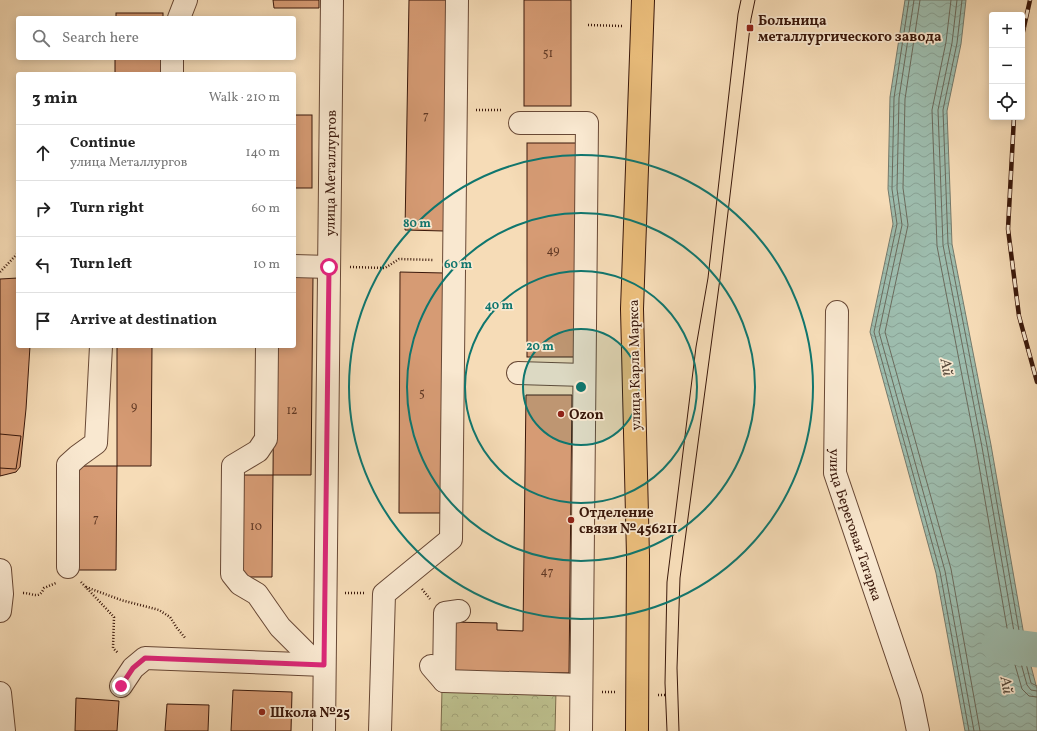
<!DOCTYPE html>
<meta charset="utf-8">
<style>
:root{--surface:#fff;--page:#f2f2f2;--text:#222;--muted:#767676;--line:#e0e0e0}
body{margin:0;font-family:Vollkorn,serif;background:var(--page);color:var(--text)}
.controls{position:absolute;right:12px;top:12px;display:grid;overflow:hidden;border-radius:4px;box-shadow:0 2px 10px #0003}
.controls button{width:36px;height:36px;display:grid;place-items:center;padding:0;border:0;border-bottom:1px solid var(--line);background:var(--surface);color:var(--text);font:20px sans-serif}
.stop{position:absolute;width:12px;height:12px;margin:-9px;border:3px solid #db2777;border-radius:50%;background:#fff}
.stop.end{background:#db2777;border-color:#fff;box-shadow:0 1px 4px #0008}
.list{margin:0;padding:0;list-style:none}
h2{display:flex;justify-content:space-between;align-items:center;height:52px;margin:0;padding:0 16px;font-size:17px}
h2 small{font-size:13px;font-weight:400;color:var(--muted)}
.list li{display:grid;grid-template-columns:26px 1fr auto;gap:12px;align-items:center;box-sizing:border-box;height:56px;padding:0 16px;border-top:1px solid var(--line)}
.list b{display:block;font-size:15px;white-space:nowrap}
.list p{margin:0;font-size:13px;white-space:nowrap;color:var(--muted)}
.list em{font-size:13px;font-style:normal;color:var(--muted)}
.icon{flex:none;width:22px;height:22px;fill:none;stroke:currentColor;stroke-width:2;stroke-linecap:round;stroke-linejoin:round}
.map{position:relative;flex:none;width:1037px;height:731px;overflow:hidden}
.search{position:absolute;background:var(--surface);box-shadow:0 2px 10px #0003;left:16px;top:16px;width:280px;height:44px;display:flex;align-items:center;gap:10px;box-sizing:border-box;padding:0 14px;border-radius:4px;color:var(--muted);font-size:15px}
.panel{position:absolute;background:var(--surface);box-shadow:0 2px 10px #0003;left:16px;top:72px;width:280px;height:276px;border-radius:4px}
.map>svg:first-child{display:block}
.park{fill:url(#park-crowns);stroke:#7b6c4c}
.water{fill:url(#water-waves);stroke:#757a6c}
.lines{fill:none;stroke-linecap:round;stroke-linejoin:round}
.shore{stroke:#6b6a5c;stroke-width:1}
.river{stroke:#9dbcad;stroke-width:35}
.building{fill:#d69b74;stroke:#39170a}
.minor-casing{stroke:#684835;stroke-width:24}
.major-casing{stroke:#39170a;stroke-width:24}
.path{stroke:#39170a;stroke-width:2.5;stroke-dasharray:1 2;stroke-linecap:butt}
.minor{stroke:#f9e8d0;stroke-width:22}
.major{stroke:#ebbe7c;stroke-width:22}
.tram{stroke:#39170a;stroke-width:1}
.rail-casing{stroke:#39170a;stroke-width:4.5}
.rail{stroke:#f9e8d0;stroke-width:3;stroke-dasharray:9;stroke-linecap:butt}
.route{stroke:#db2777;stroke-width:5}
.ring{fill:none;stroke:#0f766e;stroke-width:2}
.poi-dot{fill:#8f2418;stroke:#f9e8d0;stroke-width:1.5}
.labels{text-anchor:middle;stroke-width:3.5;stroke-linejoin:round;paint-order:stroke}
.number-label{font-size:12px;fill:#603824}
.poi-label{font-size:14px;font-weight:bold;fill:#39170a;stroke:#f9e8d0;text-anchor:start}
.street-label{font-size:14px;fill:#39170a;stroke:#f9e8d0}
.water-label{font-size:15px;font-style:italic;fill:#57493b;stroke:#f9e8d0}
.centre{fill:#0f766e;stroke:#f9e8d0;stroke-width:2}
.ring-label{font-size:12px;text-anchor:middle;font-weight:bold;fill:#0f766e;stroke:#f9e8d0;stroke-width:3.5;stroke-linejoin:round;paint-order:stroke}
</style>
<div class="map">
<svg width="1037" height="731" viewBox="0 0 1037 731">
<defs>
<pattern id="park-crowns" width="20" height="18" patternUnits="userSpaceOnUse"><rect width="20" height="18" fill="#bdc08e"/><path d="M2 6a3 3 0 1 1 6 0M12 15a3 3 0 1 1 6 0" fill="none" stroke="#a3a479"/></pattern>
<pattern id="water-waves" width="16" height="10" patternUnits="userSpaceOnUse"><rect width="16" height="10" fill="#9dbcad"/><path d="M0 5q4-4 8 0t8 0" fill="none" stroke="#88a194"/></pattern>
</defs>
<rect width="100%" height="100%" fill="#f6dcb7"/>
<filter id="stains"><feTurbulence type="fractalNoise" baseFrequency=".005" numOctaves="4"/><feColorMatrix values="0 0 0 0 .2 0 0 0 0 .09 0 0 0 0 .02 0 0 0 .5 -.17"/></filter>
<radialGradient id="worn" r=".72"><stop offset=".6" stop-color="#630" stop-opacity="0"/><stop offset="1" stop-color="#630" stop-opacity=".3"/></radialGradient>
<!-- park -->
<path class="park" d="M442,689L556,691L555,731H441Z"/>
<!-- water -->
<path class="water" d="M905,0H966L961,44L947,111L952,244L991,445L1026,647L1037,689V731H965L936,573L870,332L893,224L888,189L890,97Z"/>
<g class="lines">
<!-- shore -->
<g class="shore">
<path d="M909,0L894,98L892,189L897,224L874,332L940,572L969,731"/>
<path d="M914,0L899,98L897,189L902,225L879,332L945,571L974,731"/>
<path d="M920,0L905,99L903,188L908,225L885,332L951,569L980,731"/>
<path d="M951,0L946,42L932,110L937,246L976,448L1011,651L1022,689L1029,696L1037,697"/>
<path d="M957,0L952,43L938,110L943,245L982,447L1017,649L1027,685L1031,690L1037,691"/>
<path d="M962,0L957,43L943,110L948,244L987,446L1022,648L1031,683L1037,686"/>
</g>
<!-- river -->
<path class="river" d="M999,645L1037,650"/>
</g>
<!-- building -->
<g class="building">
<path d="M273,0H319V8H274Z"/>
<path d="M409,0H448L444,231L405,230Z"/>
<rect x="524" y="0" width="47" height="106"/>
<rect x="116" y="13" width="47" height="5"/>
<path d="M115,58H163L162,74H115Z"/>
<rect x="294" y="115" width="18" height="73"/>
<rect x="527" y="143" width="52" height="214"/>
<path d="M400,272L444,273L443,513H399Z"/>
<path d="M294,275L313,276L311,475H273L274,346H294Z"/>
<path d="M18,278V346H30L26,409L20,467L16,472L0,476V279Z"/>
<path d="M117,346H152L151,466H117Z"/>
<path d="M526,395H572L569,673L449,671L450,622L497,623V630L523,631Z"/>
<path d="M0,434L21,436L16,469L0,468Z"/>
<path d="M76,466H117L116,570H76Z"/>
<path d="M241,475H273L272,577H240Z"/>
<path d="M233,690L292,692L291,731H231Z"/>
<path d="M76,698L119,701L117,731H75Z"/>
<path d="M167,704L209,705L208,731H165Z"/>
</g>
<g class="lines">
<defs>
<g id="minor">
<path d="M179,18L186,0"/>
<path d="M172,74V58"/>
<path d="M520,123H587L581,731"/>
<path d="M294,266L329,267"/>
<path id="s1" d="M837,312L835,473L911,697L918,731"/>
<path d="M267,346L266,439L258,451L233,466L232,574L240,584L257,594L280,627L317,664"/>
<path d="M518,373L584,375"/>
<path d="M68,567V465L78,456L96,443L101,346"/>
<path d="M0,570L2,594L0,611"/>
<path d="M431,666L444,681L581,685"/>
<path d="M444,681L445,613L459,611"/>
<path d="M121,686L133,668L145,658L324,665"/>
<path d="M0,693L4,731"/>
<path id="s2" d="M324,731L332,0"/>
<path d="M380,731L384,594L451,539L457,0"/>
</g>
<path id="major" d="M637,731L638,556L632,309L643,0"/>
</defs>
<!-- minor casing -->
<use href="#minor" class="minor-casing"/>
<!-- major casing -->
<use href="#major" class="major-casing"/>
<!-- path -->
<g class="path">
<path d="M588,25L622,26"/>
<path d="M476,110H503"/>
<path d="M350,267L385,268L399,259L434,260"/>
<path d="M0,272L18,253"/>
<path d="M81,582L114,617L113,648L118,653"/>
<path d="M86,587L121,600L159,610L170,617L177,628L186,639"/>
<path d="M422,589L430,599"/>
<path d="M23,593C33,593 39,600 44,588L56,583"/>
<path d="M345,593H364"/>
<path d="M602,692H617"/>
<path d="M658,695H666"/>
</g>
<!-- minor -->
<use href="#minor" class="minor"/>
<!-- major -->
<use href="#major" class="major"/>
<!-- tram -->
<g class="tram">
<path d="M667,731L665,683L667,582L696,347L708,278L738,14L741,0"/>
<path d="M679,731L677,668L680,578L721,271L751,19L755,0"/>
</g>
<defs>
<g id="rail">
<path d="M1022,36L1030,0"/>
<path d="M1014,117L1008,229L1019,316L1037,382"/>
</g>
</defs>
<!-- rail casing -->
<use href="#rail" class="rail-casing"/>
<!-- rail -->
<use href="#rail" class="rail"/>
</g>
<g class="lines">
<!-- route -->
<path class="route" d="M121,686L133,668L145,658L324,665L329,267"/>
</g>
<!-- distance rings -->
<circle cx="581" cy="387" r="58" fill="#0f766e" fill-opacity=".12"/>
<g class="ring">
<circle cx="581" cy="387" r="58"/>
<circle cx="581" cy="387" r="116"/>
<circle cx="581" cy="387" r="174"/>
<circle cx="581" cy="387" r="232"/>
</g>
<!-- markers -->
<g class="poi-dot">
<rect x="746" y="24" width="8" height="8" rx="2"/>
<circle cx="561" cy="414" r="4"/>
<circle cx="571" cy="520" r="4"/>
<circle cx="262" cy="712" r="4"/>
</g>
<g class="labels">
<!-- number labels -->
<g class="number-label">
<text x="548" y="57">51</text>
<text x="426" y="119">7</text>
<text x="553" y="254">49</text>
<text x="422" y="397">5</text>
<text x="134" y="410">9</text>
<text x="292" y="414">12</text>
<text x="96" y="522">7</text>
<text x="256" y="530">10</text>
<text x="547" y="575">47</text>
</g>
<!-- poi labels -->
<g class="poi-label">
<text x="758" y="25">Больница<tspan x="758" dy="16">металлургического завода</tspan></text>
<text x="569" y="419">Ozon</text>
<text x="579" y="517">Отделение<tspan x="579" dy="16">связи №456211</tspan></text>
<text x="270" y="717">Школа №25</text>
</g>
<!-- street labels -->
<g class="street-label">
<text dy="5" stroke="none"><textPath href="#s2" startOffset="558">улица Металлургов</textPath></text>
<text transform="translate(634 365) rotate(-91)" y="5">улица Карла Маркса</text>
<text dy="5" stroke="none"><textPath href="#s1" startOffset="216">улица Береговая Татарка</textPath></text>
</g>
<!-- water labels -->
<g class="water-label">
<text transform="translate(947 367) rotate(79)" y="5">Ай</text>
<text transform="translate(1007 685) rotate(79)" y="5">Ай</text>
</g>
</g>
<circle cx="581" cy="387" r="6" class="centre"/>
<g class="ring-label">
<text x="417" y="227">80 m</text>
<text x="458" y="268">60 m</text>
<text x="499" y="309">40 m</text>
<text x="540" y="350">20 m</text>
</g>
<rect width="100%" height="100%" filter="url(#stains)"/>
<rect width="100%" height="100%" fill="url(#worn)"/>
</svg>
<div class="controls">
<button>+</button>
<button>−</button>
<button><svg class="icon" aria-label="locate" viewBox="0 0 24 24"><circle cx="12" cy="12" r="6"/><path d="M12 2v4M12 18v4M2 12h4M18 12h4"/></svg></button>
</div>
<div class="stop" style="left:329px;top:267px"></div>
<div class="stop end" style="left:121px;top:686px"></div>
<div class="search"><svg class="icon" aria-label="search" viewBox="0 0 24 24"><circle cx="10" cy="10" r="6"/><path d="M15 15l6 6"/></svg>Search here</div>
<section class="panel">
<h2>3 min<small>Walk · 210 m</small></h2>
<ul class="list">
<li><svg class="icon" aria-label="ahead" viewBox="0 0 24 24"><path d="M12 20V5M6 11l6-6 6 6"/></svg><div><b>Continue</b><p>улица Металлургов</p></div><em>140 m</em></li>
<li><svg class="icon" aria-label="right" viewBox="0 0 24 24"><path d="M7 20v-9h11M14 6l5 5-5 5"/></svg><div><b>Turn right</b></div><em>60 m</em></li>
<li><svg class="icon" aria-label="left" viewBox="0 0 24 24"><path d="M17 20v-9H6M10 6l-5 5 5 5"/></svg><div><b>Turn left</b></div><em>10 m</em></li>
<li><svg class="icon" aria-label="arrive" viewBox="0 0 24 24"><path d="M6 21V4h12l-3 4 3 4H6"/></svg><div><b>Arrive at destination</b></div></li>
</ul>
</section>
</div>
